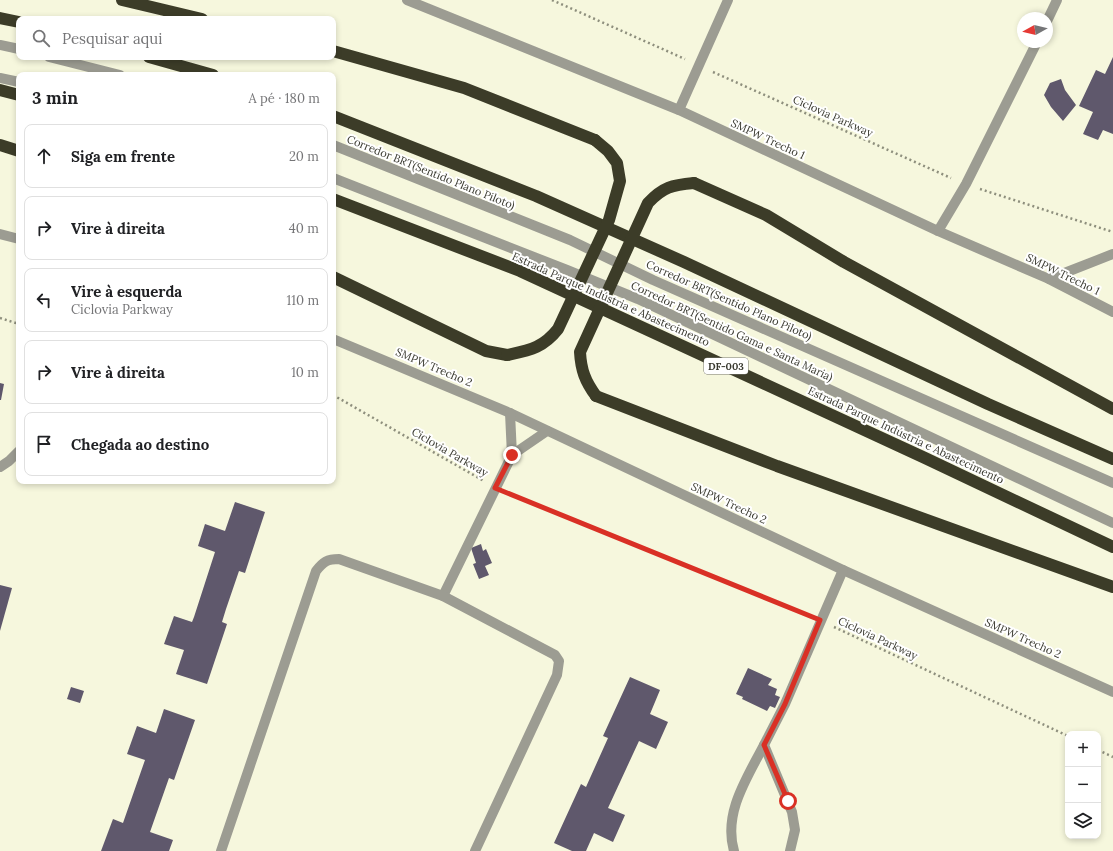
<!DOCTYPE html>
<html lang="pt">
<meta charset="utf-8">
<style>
:root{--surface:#fff;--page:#f6f6f6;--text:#202124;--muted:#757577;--line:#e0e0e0}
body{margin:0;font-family:Lora,serif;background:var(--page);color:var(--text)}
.controls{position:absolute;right:12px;bottom:12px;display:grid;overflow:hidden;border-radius:8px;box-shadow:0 2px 6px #0003}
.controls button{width:36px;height:36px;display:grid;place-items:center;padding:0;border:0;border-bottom:1px solid var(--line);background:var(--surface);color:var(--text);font:20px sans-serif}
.compass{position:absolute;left:1017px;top:12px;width:36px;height:36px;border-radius:50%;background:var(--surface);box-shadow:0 2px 6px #0003;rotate:262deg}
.stop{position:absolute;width:12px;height:12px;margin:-9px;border:3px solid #d93025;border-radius:50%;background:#fff}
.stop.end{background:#d93025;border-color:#fff;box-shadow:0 1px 4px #0008}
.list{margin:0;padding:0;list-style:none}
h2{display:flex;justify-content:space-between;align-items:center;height:52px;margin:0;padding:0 16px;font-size:17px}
h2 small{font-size:13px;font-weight:400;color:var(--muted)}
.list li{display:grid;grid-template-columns:26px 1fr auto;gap:12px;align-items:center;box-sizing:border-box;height:64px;margin:0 8px 8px;padding:0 8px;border:1px solid var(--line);border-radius:8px}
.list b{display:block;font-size:15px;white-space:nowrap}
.list p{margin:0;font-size:13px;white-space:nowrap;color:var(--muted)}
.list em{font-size:13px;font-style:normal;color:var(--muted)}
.icon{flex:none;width:22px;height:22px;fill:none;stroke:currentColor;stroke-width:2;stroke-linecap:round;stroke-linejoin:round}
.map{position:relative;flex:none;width:1113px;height:851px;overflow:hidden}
.search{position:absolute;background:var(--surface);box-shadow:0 2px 6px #0003;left:16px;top:16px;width:320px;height:44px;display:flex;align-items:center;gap:10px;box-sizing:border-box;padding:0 14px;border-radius:8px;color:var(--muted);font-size:15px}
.panel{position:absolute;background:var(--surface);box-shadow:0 2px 6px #0003;left:16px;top:72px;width:320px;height:412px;border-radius:8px}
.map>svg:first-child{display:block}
.building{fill:#5f586c}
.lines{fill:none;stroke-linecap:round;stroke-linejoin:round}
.path{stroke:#8e8f7d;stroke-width:2.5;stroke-dasharray:2 3;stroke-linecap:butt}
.minor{stroke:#9c9c92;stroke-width:10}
.highway{stroke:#3c3c28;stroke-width:12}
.highway-bridge{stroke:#3c3c28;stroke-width:12}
.route{stroke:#d93025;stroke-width:5}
.labels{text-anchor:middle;stroke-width:4;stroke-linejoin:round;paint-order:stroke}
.shield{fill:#fff;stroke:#74746d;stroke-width:1}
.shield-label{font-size:10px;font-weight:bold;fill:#39392f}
.street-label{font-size:11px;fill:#39392f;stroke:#fff}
</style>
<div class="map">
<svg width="1113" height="851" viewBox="0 0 1113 851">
<rect width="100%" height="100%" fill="#f6f7dd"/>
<!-- building -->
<g class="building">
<path d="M1113,57V134L1103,130L1098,140L1083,134L1093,112L1079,106L1096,70L1105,74Z"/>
<path d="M1061,79L1065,90L1076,105L1063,121L1051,107L1044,95L1050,83Z"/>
<path d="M0,383L4,384L1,400H0Z"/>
<path d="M235,502L265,512L245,573L239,571L226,609L222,622L227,624L207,684L176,674L184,650L164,644L174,616L192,622L194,617L215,552L198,546L205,524L225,531Z"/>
<path d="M481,544L483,551L486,549L492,563L485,566L489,575L479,579L473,564L476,563L471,548Z"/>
<path d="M0,585L12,588L0,631Z"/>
<path d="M748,668L772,679L768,685L777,689L775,695L780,697L775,708L770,706L767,711L742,699L743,697L736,694Z"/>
<path d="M630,677L660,690L650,714L668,722L656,749L639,741L608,808L625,815L613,842L594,833L586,851H572L554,843L581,784L586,787L608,738L603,736Z"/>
<path d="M71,687L84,691L80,703L67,699Z"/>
<path d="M164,709L195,720L174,780L169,778L150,832L173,840L169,851H101L113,819L123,823L145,760L127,754L137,726L156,733Z"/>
</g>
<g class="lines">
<!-- path -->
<g class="path">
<path d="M552,0L685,59"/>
<path d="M713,72L951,178"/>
<path d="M980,189L1113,232"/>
<path d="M0,318L19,324"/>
<path d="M333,395L484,481"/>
<path d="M510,494L807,615"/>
<path d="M834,627L1068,736"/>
<path d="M1098,750L1113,757"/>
</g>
<!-- minor -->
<g class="minor">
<path d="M407,0L679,110L938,231L1049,279L1113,312"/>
<path d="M1047,21L1057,0"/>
<path d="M0,45L19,49"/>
<path d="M49,57L120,75"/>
<path d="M0,78L19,82"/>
<path d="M679,110L728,0"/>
<path d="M333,145L570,240L653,280L1113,483"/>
<path d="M333,178L567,270L638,299L1113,523"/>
<path d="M938,231L966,184L1037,42"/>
<path d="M0,234L19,239"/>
<path d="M1049,279L1113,254"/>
<path d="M333,339L510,413L843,570L1113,692"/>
<path d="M510,413L512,455"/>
<path d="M0,467L9,461L19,451"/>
<path d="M443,596L512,455L547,431"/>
<path d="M221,851L316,571C323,562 327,559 339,559L443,596L555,655L559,661L557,675L475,851"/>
<path d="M734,851C723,813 747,778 764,745"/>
<path d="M790,851L795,830L792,812L764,745L785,704L843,570"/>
</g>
<!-- highway -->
<g class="highway">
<path d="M122,0L202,19"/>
<path d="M0,18L19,22"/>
<path d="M333,51L464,88L595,140"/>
<path d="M149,57L213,75"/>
<path d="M0,90L19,95"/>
<path d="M333,116L536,196L684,262L988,404L1113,459"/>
<path d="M0,145L19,151"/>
<path d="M694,183L766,215L844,262L1113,409"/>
<path d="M333,199L520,271L925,458L1113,547"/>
<path d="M333,277L486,351L507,355"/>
<path d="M596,396L777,466L1113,587"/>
</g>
<!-- highway-bridge -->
<g class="highway-bridge">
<path d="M507,355C530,350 543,348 558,329L609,220L620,181L617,163L608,151L595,140"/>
<path d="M596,396C585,381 581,370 580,352L648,203C663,187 672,185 694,183"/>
</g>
</g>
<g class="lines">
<!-- route -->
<path class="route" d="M512,455L495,488L820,620L785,704L764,745L788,801"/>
</g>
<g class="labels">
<!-- shield labels -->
<rect class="shield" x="704" y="358" width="44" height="16" rx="3"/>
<g class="shield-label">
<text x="726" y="370">DF-003</text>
</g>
<!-- street labels -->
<g class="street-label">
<text transform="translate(833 116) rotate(24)" y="4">Ciclovia Parkway</text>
<text transform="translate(768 139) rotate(25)" y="4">SMPW Trecho 1</text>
<text transform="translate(431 172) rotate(22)" y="4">Corredor BRT(Sentido Plano Piloto)</text>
<text transform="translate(1063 274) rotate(26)" y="4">SMPW Trecho 1</text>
<text transform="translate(611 299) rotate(24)" y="4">Estrada Parque Indústria e Abastecimento</text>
<text transform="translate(729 300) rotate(24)" y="4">Corredor BRT(Sentido Plano Piloto)</text>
<text transform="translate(732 331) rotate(25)" y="4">Corredor BRT(Sentido Gama e Santa Maria)</text>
<text transform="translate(434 367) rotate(23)" y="4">SMPW Trecho 2</text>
<text transform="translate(906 435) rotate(25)" y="4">Estrada Parque Indústria e Abastecimento</text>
<text transform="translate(450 452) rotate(30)" y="4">Ciclovia Parkway</text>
<text transform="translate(729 503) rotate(25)" y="4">SMPW Trecho 2</text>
<text transform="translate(878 638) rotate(25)" y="4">Ciclovia Parkway</text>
<text transform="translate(1023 638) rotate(24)" y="4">SMPW Trecho 2</text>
</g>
</g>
</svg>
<div class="controls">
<button>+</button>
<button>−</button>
<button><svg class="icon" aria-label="layers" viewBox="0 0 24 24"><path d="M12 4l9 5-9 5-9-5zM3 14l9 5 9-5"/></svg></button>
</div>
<svg class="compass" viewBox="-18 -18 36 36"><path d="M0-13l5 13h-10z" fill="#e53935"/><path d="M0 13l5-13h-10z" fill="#757577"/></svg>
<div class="stop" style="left:788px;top:801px"></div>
<div class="stop end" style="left:512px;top:455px"></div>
<div class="search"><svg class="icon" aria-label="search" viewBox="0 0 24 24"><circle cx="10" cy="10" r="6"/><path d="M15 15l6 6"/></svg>Pesquisar aqui</div>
<section class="panel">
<h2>3 min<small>A pé · 180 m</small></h2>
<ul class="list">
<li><svg class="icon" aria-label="ahead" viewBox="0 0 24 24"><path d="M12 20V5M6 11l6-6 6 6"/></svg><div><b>Siga em frente</b></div><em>20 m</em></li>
<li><svg class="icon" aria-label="right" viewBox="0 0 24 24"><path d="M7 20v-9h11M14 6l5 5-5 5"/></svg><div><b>Vire à direita</b></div><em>40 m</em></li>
<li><svg class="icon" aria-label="left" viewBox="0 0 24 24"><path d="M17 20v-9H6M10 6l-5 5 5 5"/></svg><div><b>Vire à esquerda</b><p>Ciclovia Parkway</p></div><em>110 m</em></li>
<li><svg class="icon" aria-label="right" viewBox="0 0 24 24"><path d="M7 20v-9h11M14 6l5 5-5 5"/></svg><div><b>Vire à direita</b></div><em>10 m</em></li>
<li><svg class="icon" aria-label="arrive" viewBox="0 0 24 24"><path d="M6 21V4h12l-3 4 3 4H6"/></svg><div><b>Chegada ao destino</b></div></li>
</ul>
</section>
</div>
